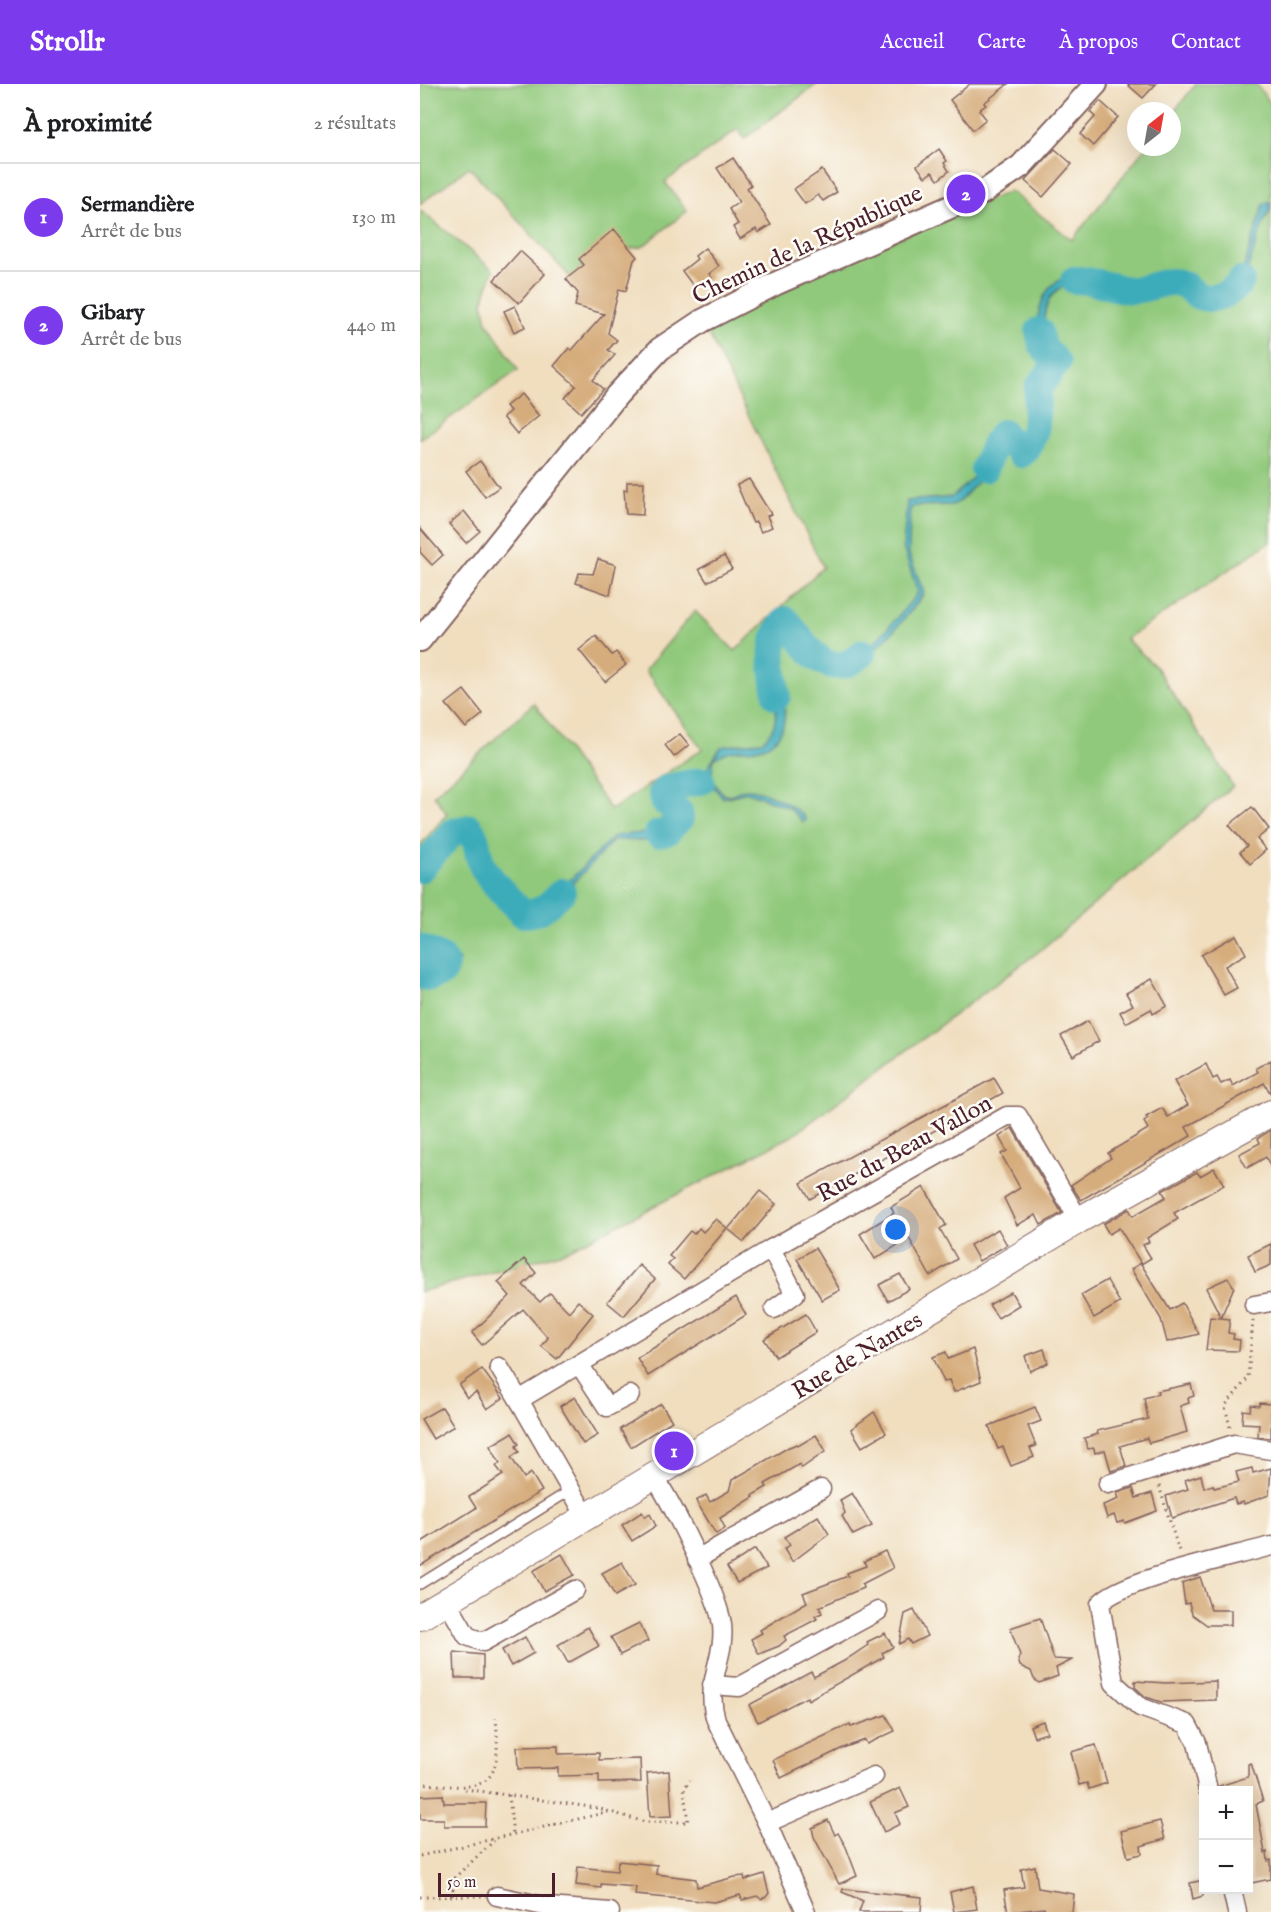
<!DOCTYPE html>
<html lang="fr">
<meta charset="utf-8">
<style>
:root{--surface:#fff;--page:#f2f2f2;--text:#202124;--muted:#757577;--line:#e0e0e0;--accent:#7c3aed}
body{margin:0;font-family:"IM FELL English",serif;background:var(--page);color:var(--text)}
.controls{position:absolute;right:18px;bottom:18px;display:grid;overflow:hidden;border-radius:0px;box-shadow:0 6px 24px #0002}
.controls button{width:54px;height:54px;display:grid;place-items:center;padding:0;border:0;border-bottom:2px solid var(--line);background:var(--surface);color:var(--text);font:30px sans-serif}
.compass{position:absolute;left:707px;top:18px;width:54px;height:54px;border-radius:50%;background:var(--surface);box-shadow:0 6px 24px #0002;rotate:31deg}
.scale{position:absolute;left:18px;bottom:15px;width:117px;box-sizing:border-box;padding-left:6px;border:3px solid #4a1f2b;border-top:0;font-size:16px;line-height:21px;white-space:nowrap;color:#4a1f2b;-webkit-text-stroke:4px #fdfcf7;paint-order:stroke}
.you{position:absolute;left:476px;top:1146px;width:21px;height:21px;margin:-15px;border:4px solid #fff;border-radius:50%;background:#1a73e8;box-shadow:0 0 0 9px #1a73e833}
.badge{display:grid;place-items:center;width:39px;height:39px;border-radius:50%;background:var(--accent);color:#fff;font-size:20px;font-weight:700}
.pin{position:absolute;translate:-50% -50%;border:3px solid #fff;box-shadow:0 2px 6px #0006}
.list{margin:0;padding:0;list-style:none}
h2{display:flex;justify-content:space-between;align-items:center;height:78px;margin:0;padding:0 24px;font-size:26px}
h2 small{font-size:20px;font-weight:400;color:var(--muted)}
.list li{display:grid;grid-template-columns:39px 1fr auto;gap:18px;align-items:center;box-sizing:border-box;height:108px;padding:0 24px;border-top:2px solid var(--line)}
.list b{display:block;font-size:22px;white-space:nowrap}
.list p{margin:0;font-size:20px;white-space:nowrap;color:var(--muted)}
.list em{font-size:20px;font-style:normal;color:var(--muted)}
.map{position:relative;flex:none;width:851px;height:1828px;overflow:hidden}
header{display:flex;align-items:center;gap:36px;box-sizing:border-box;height:84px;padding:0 30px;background:var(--accent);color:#fff}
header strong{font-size:28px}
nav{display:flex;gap:33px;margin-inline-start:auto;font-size:21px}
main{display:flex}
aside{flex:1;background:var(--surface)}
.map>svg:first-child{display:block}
.green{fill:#91c97c;stroke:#6e7454;stroke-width:1.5}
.water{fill:#3cacba;stroke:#436672;stroke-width:1.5}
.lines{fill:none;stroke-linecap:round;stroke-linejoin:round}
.river{stroke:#3cacba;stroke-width:28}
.building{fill:#d5ac7c}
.service-casing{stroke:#84625f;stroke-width:12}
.minor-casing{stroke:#84625f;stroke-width:21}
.tertiary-casing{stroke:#84625f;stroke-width:26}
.secondary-casing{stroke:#84625f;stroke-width:28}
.path{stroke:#84625f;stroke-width:3;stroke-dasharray:1.5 4.5;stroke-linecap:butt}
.service{stroke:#fff;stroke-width:9}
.minor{stroke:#fff;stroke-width:18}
.tertiary{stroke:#fff;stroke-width:22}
.secondary{stroke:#fff;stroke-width:26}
.labels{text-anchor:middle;stroke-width:5;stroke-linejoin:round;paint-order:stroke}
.street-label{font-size:24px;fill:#4a1f2b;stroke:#fdfcf7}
</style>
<header>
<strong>Strollr</strong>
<nav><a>Accueil</a><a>Carte</a><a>À propos</a><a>Contact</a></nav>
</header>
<main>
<aside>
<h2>À proximité<small>2 résultats</small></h2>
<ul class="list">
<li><span class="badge">1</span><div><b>Sermandière</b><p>Arrêt de bus</p></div><em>130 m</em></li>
<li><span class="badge">2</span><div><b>Gibary</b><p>Arrêt de bus</p></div><em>440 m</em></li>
</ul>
</aside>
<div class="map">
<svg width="851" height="1828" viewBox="0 0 851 1828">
<rect width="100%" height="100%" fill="#fdfcf7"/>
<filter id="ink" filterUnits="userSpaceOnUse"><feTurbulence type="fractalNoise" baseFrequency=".0167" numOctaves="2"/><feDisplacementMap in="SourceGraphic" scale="12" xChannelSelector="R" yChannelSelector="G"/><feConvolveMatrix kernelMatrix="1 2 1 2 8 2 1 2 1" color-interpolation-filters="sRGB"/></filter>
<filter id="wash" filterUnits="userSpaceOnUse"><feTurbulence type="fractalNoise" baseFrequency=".008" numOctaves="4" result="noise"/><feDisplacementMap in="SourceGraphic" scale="24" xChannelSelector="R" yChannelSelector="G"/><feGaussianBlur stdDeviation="1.35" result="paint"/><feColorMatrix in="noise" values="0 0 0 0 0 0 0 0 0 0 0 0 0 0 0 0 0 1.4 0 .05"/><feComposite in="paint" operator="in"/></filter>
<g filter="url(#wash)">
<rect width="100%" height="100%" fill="#f0debf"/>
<!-- green -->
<g class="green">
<path d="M0,0H397L324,55L318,45L245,98L267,127L222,163L179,168L150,193L49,83L0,120Z"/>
<path d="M776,0H836L851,20V457L706,555L735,582L813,702L617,869L372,1052L144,1168L0,1208V761L27,730L14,711L114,619L191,726L282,665L225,586L275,527L315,567L403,483L282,237L590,107L652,156L726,63H752V30Z"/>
<path d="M0,126L73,186L63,218L67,238L98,286L0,355Z"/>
</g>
<!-- water -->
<g class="water">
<path d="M844,119H851C851,128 848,129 845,136C831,165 831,195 806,217L772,218L757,203L752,202C736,203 723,214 707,213C699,213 692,208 685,206C630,191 624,212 622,260L639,275L616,308L620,333L605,375L601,380L576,359L564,391L539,418L532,421L494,422L490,426L489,470L504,509C489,532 431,602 399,589C382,582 373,561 364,547L349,565C357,592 383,648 343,663C324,670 318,660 294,675L291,695L304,711C313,713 319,705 327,705C342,704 380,724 386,736L383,738L369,724L328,708L303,714L289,698L246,706L243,709L244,713L259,720L264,726L260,744L232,757L194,756L121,833L114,837H98L51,786L47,751L42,747L28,754L15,777L0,790V780L27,747L40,742L51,744L61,786L98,829L111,830L122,824L193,753C214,745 229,755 251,742L256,725L238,716L239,702L279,696L301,663L342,657C373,634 342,591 346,562C347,553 356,541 362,534L397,579C405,580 413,582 421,580C449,571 479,531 498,509L483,463L487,417L532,413L556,391L579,347L598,370C613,345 612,332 613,304L634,277L617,259C615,233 621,191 657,193C673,193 687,204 701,205C720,208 738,198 756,196L778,213L804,210L823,186Z"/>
<path d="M0,860C16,862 28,862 39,876L36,890L20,898L0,899V892L6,894L19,888L23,875L0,866Z"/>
</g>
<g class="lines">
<!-- river -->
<g class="river">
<path d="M654,196C674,196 690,203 709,206C724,207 737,199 751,198C765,197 769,207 779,212C794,218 813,209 821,197"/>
<path d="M564,385L575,359L583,349L601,370L607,364L615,346L618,304L637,279L622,261L619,247"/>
<path d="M357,612C353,583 346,559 366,536C387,562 407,602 443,569"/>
<path d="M238,750L247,748L260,734L259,728L244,717L242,709L247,704L281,697"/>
<path d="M0,785L33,748L50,744C59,756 56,770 63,783C73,801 90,815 103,830C122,830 129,820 142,808"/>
<path d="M0,864L22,874L25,880L22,889L12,893L0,892"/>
</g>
</g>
<g id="blocks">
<!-- building -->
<g class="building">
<path d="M550,0H588L564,19L566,21L559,26L566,35L553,46L530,16Z"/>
<path d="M707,0H736L723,14Z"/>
<path d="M680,17L698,33L673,62L660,50L675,33L670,28Z"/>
<path d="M519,65L527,77L524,79L529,87L518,96L512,88L505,93L497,82Z"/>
<path d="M635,65L652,80L623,113L605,97Z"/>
<path d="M313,74L331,101L327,104L351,141L338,149L336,145L320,155L313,143L318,140L309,125L319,118L297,84Z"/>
<path d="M402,86L417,108L403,117L398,111L385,120L374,105Z"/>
<path d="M194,145L217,173L214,176L206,207L199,205L188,249L197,256L188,266L195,271L173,296L183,305L161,329L145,314L156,302L134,282L149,264L152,266L184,230L155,222L158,209L146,195L164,181L159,175Z"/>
<path d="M285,164L299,182L289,190L292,194L274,203L262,187L277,175L275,172Z"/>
<path d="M100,167L125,190L99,219L74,196Z"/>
<path d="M95,222L105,243L94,248L84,227Z"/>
<path d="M101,310L119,332L97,350L83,333L90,327L86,322Z"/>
<path d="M60,377L79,403L65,413L46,387Z"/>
<path d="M329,395L351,430L347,432L352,443L341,448L336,438L333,439L317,401Z"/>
<path d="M207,398H224L223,431L206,430L204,406H207Z"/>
<path d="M44,427L60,447L46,459L29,440Z"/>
<path d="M0,444L23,471L12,481L0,468Z"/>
<path d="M304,472L312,485L287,498L279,485Z"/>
<path d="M178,475L196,481L190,511L156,499L159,489L173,490Z"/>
<path d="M176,552L192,571L196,568L206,581L185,598L159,566Z"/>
<path d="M44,606L63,630L46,644L26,620Z"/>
<path d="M260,650L269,661L254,673L245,661Z"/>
<path d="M832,723L849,745L837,755L846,766L830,780L820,768L827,762L809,741Z"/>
<path d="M816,851L826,870L805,882L817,904L804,911L781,871Z"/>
<path d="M732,895L747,922L733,930L731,925L706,939L700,928L713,921L706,909Z"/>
<path d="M668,937L679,957L653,972L641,952Z"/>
<path d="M851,976V1010L844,999L825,1010L766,1043L771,1052L661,1116L651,1101L691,1074L688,1069L728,1045L724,1038L728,1035L726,1033L742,1024L748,1033L768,1021L754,997L786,980L793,995L797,993L801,1000L810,996L813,1002L838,988L836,984Z"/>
<path d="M574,994L583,1009L390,1115L381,1099Z"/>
<path d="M592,1044L642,1129L621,1141L616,1131L597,1141L584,1114L600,1104L581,1070L587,1067L579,1053Z"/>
<path d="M851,1046V1084L846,1073L827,1084L819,1070L840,1059L838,1054Z"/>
<path d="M794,1084L804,1101L754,1129L758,1135L727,1154L729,1158L723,1161L731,1174L721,1180L750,1226L762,1219L779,1250L747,1258L741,1235L711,1185L721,1179L699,1144L689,1150L683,1140L709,1125L713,1132L746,1113L742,1107L777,1088L780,1092Z"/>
<path d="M504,1103L526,1141L520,1145L537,1175L510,1192L489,1154L455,1175L440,1150L474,1129L471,1123Z"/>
<path d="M340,1107L356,1120L324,1158L308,1145Z"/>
<path d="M296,1135L307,1144L264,1195L248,1181L253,1175L249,1172L270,1147L274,1150L279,1144L283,1148Z"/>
<path d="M578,1145L587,1161L559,1177L550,1161Z"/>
<path d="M851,1160V1181L835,1188L828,1171Z"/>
<path d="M395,1164L420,1206L402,1216L377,1175Z"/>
<path d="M104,1175L116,1189L103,1201L120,1218L130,1209L149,1228L158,1217L173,1230L137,1275L121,1262L128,1254L103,1225L62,1261L52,1249L90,1212L78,1198Z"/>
<path d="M219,1181L235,1195L204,1232L187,1218Z"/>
<path d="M480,1190L489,1205L468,1217L459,1201Z"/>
<path d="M808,1194L814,1203L801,1233L786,1204Z"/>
<path d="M687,1196L700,1219L674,1234L661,1211Z"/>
<path d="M591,1208L599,1221L578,1234L569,1221Z"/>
<path d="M316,1213L326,1231L228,1292L217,1274Z"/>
<path d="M386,1230L396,1248L356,1273L344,1255Z"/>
<path d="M790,1233L810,1235L808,1249L814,1250L813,1255L820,1256L819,1267L786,1266Z"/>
<path d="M553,1265L561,1297L534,1308L529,1296L524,1298L513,1273L526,1268L528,1275Z"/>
<path d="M624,1265L628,1279L610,1287L605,1272Z"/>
<path d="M62,1285L83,1314L67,1325L56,1308L47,1314L39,1301Z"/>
<path d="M771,1300L774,1312L768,1314L769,1319L760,1322L767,1348L729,1359L727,1354L700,1362L706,1382L691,1387L685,1366L675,1369L674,1364L668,1365L664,1354L678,1350L677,1347L728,1335L724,1314L738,1310L737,1307L742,1306Z"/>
<path d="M155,1313L178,1351L163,1360L140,1322Z"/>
<path d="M840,1319L851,1320V1354L838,1353L839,1340L822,1339L823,1326L830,1327L831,1321L839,1322Z"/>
<path d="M241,1320L252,1337L211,1363L200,1345Z"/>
<path d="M22,1323L34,1342L13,1355L1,1335Z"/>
<path d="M615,1323L621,1337L608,1342L616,1362L610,1364L614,1373L591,1382L583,1363L578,1365L569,1342Z"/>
<path d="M454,1328L466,1349L442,1363L431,1345Z"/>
<path d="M92,1349L99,1360L96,1362L99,1368L91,1373L104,1394L111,1389L122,1407L0,1482V1459L56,1424L49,1413L83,1391L76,1382L80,1379L70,1362Z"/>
<path d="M396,1351L406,1367L382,1384L380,1380L345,1400L347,1403L333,1411L334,1413L300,1434L305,1444L296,1450L276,1417L286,1411L290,1418L309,1407L312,1396L369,1363L377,1360L378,1362Z"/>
<path d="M832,1384L833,1389L851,1384L849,1411L824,1420L823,1418L816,1420L814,1414L752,1434L746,1412L768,1405L765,1396L781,1391L784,1404L793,1401L794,1404L819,1398L816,1388Z"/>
<path d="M713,1404L716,1414L732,1409L737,1427L705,1439L704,1437L697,1439L694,1431L687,1434L683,1421L699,1415L697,1409Z"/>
<path d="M432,1409L452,1442L433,1451L422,1432L425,1429L420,1416Z"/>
<path d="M222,1428L225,1433L230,1430L236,1442L212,1457L202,1441Z"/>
<path d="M398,1432L409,1450L372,1478L364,1465L370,1461L364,1453Z"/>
<path d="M335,1465L347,1484L317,1499L307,1483Z"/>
<path d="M465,1467L473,1484L442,1500L443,1504L399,1523L402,1529L395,1532L397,1535L364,1552L366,1556L359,1562L339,1570L331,1555L342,1549L340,1546L387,1518L383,1509L428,1492L427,1489L446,1482L444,1477Z"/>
<path d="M142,1470L154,1491L124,1507L113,1487Z"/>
<path d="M202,1478L215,1501L195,1512L182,1489Z"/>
<path d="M780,1493L791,1526H811V1541H787L772,1530L769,1519L765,1520L762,1499Z"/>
<path d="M494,1526L507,1552L491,1560L488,1555L479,1560L485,1530Z"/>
<path d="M620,1534L634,1575L652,1576L636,1584L638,1592L619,1599L614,1595L611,1587L600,1582L598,1575L600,1571L590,1544Z"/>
<path d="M219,1539L228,1557L200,1571L191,1553Z"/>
<path d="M168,1543L179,1562L148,1579L138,1561Z"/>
<path d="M465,1549L473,1563L462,1569L464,1573L388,1616L387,1613L338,1638L329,1621L391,1588L394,1593L424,1577L448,1561L447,1558Z"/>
<path d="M105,1553L114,1569L91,1582L82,1566Z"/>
<path d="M34,1568L63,1571V1594H35Z"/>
<path d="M715,1597L746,1599L796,1597V1616L741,1618L726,1613L715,1603Z"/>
<path d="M466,1631L475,1647L447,1660L445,1656L423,1664L361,1694L353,1676L430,1640L431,1643Z"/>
<path d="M623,1637L627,1649L614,1653L610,1642Z"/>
<path d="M676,1661L687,1699L669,1705L667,1699L659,1701L651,1668Z"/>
<path d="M138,1662V1670L179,1669V1676L220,1675L221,1698L179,1699V1691L138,1692V1684L98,1685L97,1663Z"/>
<path d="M831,1679L843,1717L836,1720L845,1769L847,1768L848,1777L851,1776V1795L831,1799L828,1707H799V1702L828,1693V1680Z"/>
<path d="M249,1687L252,1732L230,1733L227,1689Z"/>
<path d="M480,1704L489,1723L475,1729L480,1740L464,1748L450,1718Z"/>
<path d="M23,1711L24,1719H66L65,1742H24V1735H0V1712Z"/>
<path d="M408,1736L415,1751L418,1749L426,1763L437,1792L419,1800L394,1753L392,1744Z"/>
<path d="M740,1737L745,1755L721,1762L722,1770L708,1773L701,1747Z"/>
<path d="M198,1777L237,1781L236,1790L276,1795L277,1803L315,1793L324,1792L325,1796L344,1790L349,1809L346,1813L341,1815L337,1812L322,1816L320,1811L294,1818L215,1811L216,1803L181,1800V1804L156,1801L158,1783L197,1787Z"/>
<path d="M615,1782L618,1804L654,1810L652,1828H627L624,1824L588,1828L584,1806L604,1803L601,1785Z"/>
<path d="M783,1796V1812L773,1815L770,1799Z"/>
<path d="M553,1802L557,1825L534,1828L530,1808Z"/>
<path d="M423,1805L502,1813L501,1828H439L443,1817L422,1808Z"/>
</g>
</g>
</g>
<g filter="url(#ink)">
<use href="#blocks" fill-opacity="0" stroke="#84625f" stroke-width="1.5"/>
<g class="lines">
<defs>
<path id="service" d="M0,1500L151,1406"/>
<g id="minor">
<path d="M351,1165L375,1210L354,1225"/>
<path d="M834,1221L851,1218"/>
<path d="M159,1280L187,1323L210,1311"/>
<path d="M79,1283L99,1316"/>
<path d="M235,1394C252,1419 299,1513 302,1541C306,1573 284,1597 296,1636L347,1739L386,1828"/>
<path d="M688,1400L814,1360L851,1366"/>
<path d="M167,1434L99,1316L351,1165L587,1032H598L659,1136"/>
<path d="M277,1475L401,1405"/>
<path d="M26,1516L47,1552L63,1558L155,1506"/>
<path d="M292,1601L319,1603L458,1527"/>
<path d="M788,1706L777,1659L767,1640L720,1623L694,1599L680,1520C698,1496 817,1472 851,1462"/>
<path d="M347,1739L454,1692"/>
<path d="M812,1806L817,1828"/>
<path d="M77,1812L129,1823L190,1828"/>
</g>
<path id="tertiary" d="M0,556L197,311L240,265L282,237L357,199L562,109L601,82L676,0"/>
<path id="secondary" d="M0,1533L659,1136L851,1029"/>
</defs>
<!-- service casing -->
<use href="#service" class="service-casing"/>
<!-- minor casing -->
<use href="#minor" class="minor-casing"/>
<!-- tertiary casing -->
<use href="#tertiary" class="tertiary-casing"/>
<!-- secondary casing -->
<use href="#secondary" class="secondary-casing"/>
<!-- path -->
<g class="path">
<path d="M810,1343L805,1322L828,1294L833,1236"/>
<path d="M739,1402L760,1470"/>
<path d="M0,1699C67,1707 82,1706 76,1634"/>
<path d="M45,1705L177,1724L225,1738H268L264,1705L270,1696"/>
<path d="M89,1711L93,1751"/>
<path d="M0,1772L188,1728"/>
<path d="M32,1812L34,1794L74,1757"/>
<path d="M0,1813L63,1812"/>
</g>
<!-- service -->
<use href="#service" class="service"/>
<!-- minor -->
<use href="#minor" class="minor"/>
<!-- tertiary -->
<use href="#tertiary" class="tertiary"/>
<!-- secondary -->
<use href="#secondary" class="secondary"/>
</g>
</g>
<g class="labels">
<!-- street labels -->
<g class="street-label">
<text transform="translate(387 160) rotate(-25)" y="8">Chemin de la République</text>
<text transform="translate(484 1064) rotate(-29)" y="8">Rue du Beau Vallon</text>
<text transform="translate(437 1271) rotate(-31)" y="8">Rue de Nantes</text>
</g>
</g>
</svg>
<div class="controls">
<button>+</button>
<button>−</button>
</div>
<svg class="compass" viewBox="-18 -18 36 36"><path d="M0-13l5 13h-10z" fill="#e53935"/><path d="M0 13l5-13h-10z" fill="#757577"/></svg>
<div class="scale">50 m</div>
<div class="you"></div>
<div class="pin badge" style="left:254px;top:1367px">1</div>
<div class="pin badge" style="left:546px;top:110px">2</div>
</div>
</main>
